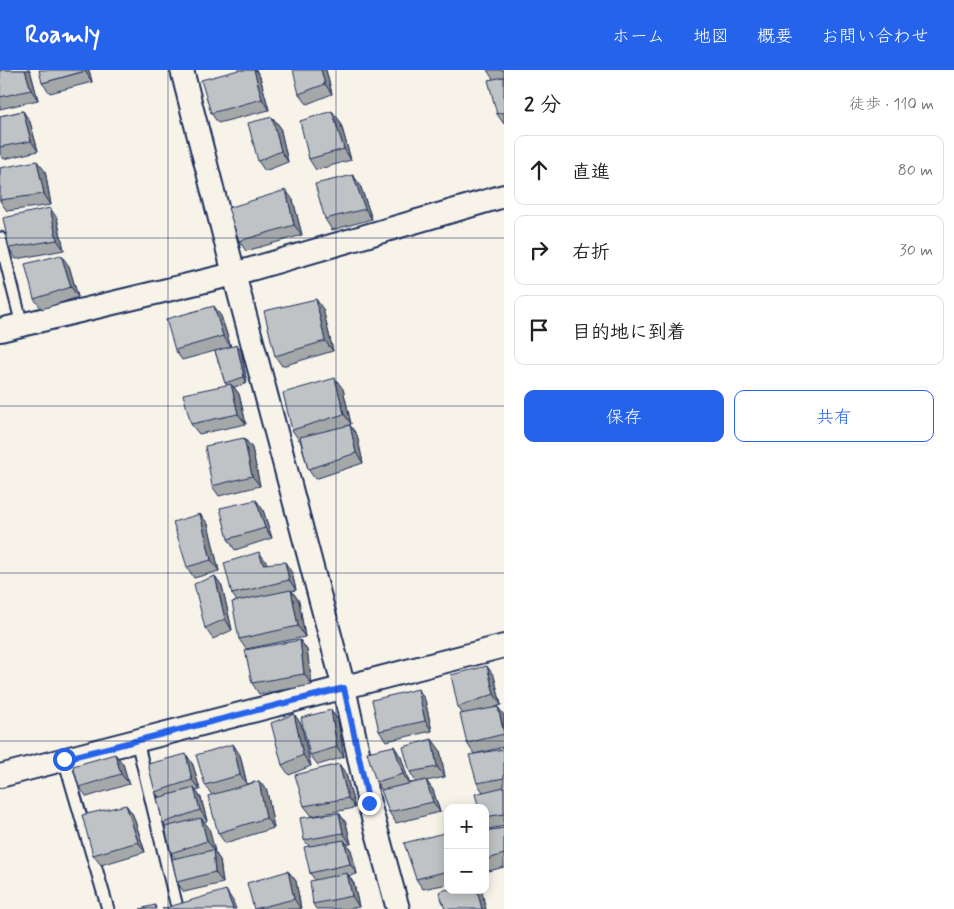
<!DOCTYPE html>
<html lang="ja">
<meta charset="utf-8">
<style>
:root{--surface:#fff;--page:#f2f2f2;--text:#222;--muted:#767676;--line:#e0e0e0;--accent:#2563eb}
body{margin:0;font-family:Mynerve,"Klee One",sans-serif;background:var(--page);color:var(--text)}
.controls{position:absolute;right:15px;bottom:15px;display:grid;overflow:hidden;border-radius:10px;box-shadow:0 2px 12px #0003}
.controls button{width:45px;height:45px;display:grid;place-items:center;padding:0;border:0;border-bottom:1px solid var(--line);background:var(--surface);color:var(--text);font:25px sans-serif}
.stop{position:absolute;width:15px;height:15px;margin:-11px;border:4px solid #2563eb;border-radius:50%;background:#fff}
.stop.end{background:#2563eb;border-color:#fff;box-shadow:0 1px 5px #0008}
.list{margin:0;padding:0;list-style:none}
h2{display:flex;justify-content:space-between;align-items:center;height:65px;margin:0;padding:0 20px;font-size:21px}
h2 small{font-size:16px;font-weight:400;color:var(--muted)}
.list li{display:grid;grid-template-columns:32px 1fr auto;gap:15px;align-items:center;box-sizing:border-box;height:70px;margin:0 10px 10px;padding:0 10px;border:1px solid var(--line);border-radius:10px}
.list b{display:block;font-size:19px;white-space:nowrap}
.list em{font-size:16px;font-style:normal;color:var(--muted)}
.actions{display:flex;gap:10px;padding:15px 20px}
.actions a{flex:1;padding:11px 0;border:1px solid var(--accent);border-radius:10px;text-align:center;font-size:18px;color:var(--accent)}
.actions .main{background:var(--accent);color:#fff}
.icon{flex:none;width:28px;height:28px;fill:none;stroke:currentColor;stroke-width:2;stroke-linecap:round;stroke-linejoin:round}
.map{position:relative;flex:none;width:504px;height:839px;overflow:hidden}
header{display:flex;align-items:center;gap:30px;box-sizing:border-box;height:70px;padding:0 25px;background:var(--accent);color:#fff}
header strong{font-size:24px}
nav{display:flex;gap:28px;margin-inline-start:auto;font-size:18px}
main{display:flex}
aside{flex:1;background:var(--surface)}
.map>svg:first-child{display:block}
.lines{fill:none;stroke-linecap:round;stroke-linejoin:round}
.service-casing{stroke:#1b2f5e;stroke-width:15}
.minor-casing{stroke:#1b2f5e;stroke-width:26}
.service{stroke:#f7f3e8;stroke-width:11}
.minor{stroke:#f7f3e8;stroke-width:22}
.wall{fill:#a5a8a9;stroke:#1b2f5e}
.shaded-wall{fill:#86888a;stroke:#1b2f5e}
.building{fill:#c0c3c5;stroke:#1b2f5e}
.route{stroke:#2563eb;stroke-width:6}
.grid{fill:none;stroke:#1b2f5e;stroke-width:1;stroke-opacity:0.55}
</style>
<header>
<strong>Roamly</strong>
<nav><a>ホーム</a><a>地図</a><a>概要</a><a>お問い合わせ</a></nav>
</header>
<main>
<div class="map">
<svg width="504" height="839" viewBox="0 0 504 839">
<rect width="100%" height="100%" fill="#f7f3e8"/>
<filter id="ink" filterUnits="userSpaceOnUse"><feTurbulence type="fractalNoise" baseFrequency=".02" numOctaves="2"/><feDisplacementMap in="SourceGraphic" scale="10" xChannelSelector="R" yChannelSelector="G"/><feConvolveMatrix kernelMatrix="1 2 1 2 8 2 1 2 1" color-interpolation-filters="sRGB"/></filter>
<g filter="url(#ink)">
<g class="lines">
<defs>
<g id="service">
<path d="M0,168L22,255"/>
<path d="M137,671L176,833"/>
<path d="M64,689L108,839"/>
</g>
<g id="minor">
<path d="M182,0L234,204L344,618L369,733L398,839"/>
<path d="M0,260L234,204L504,126"/>
<path d="M0,706L504,576"/>
</g>
</defs>
<!-- service casing -->
<use href="#service" class="service-casing"/>
<!-- minor casing -->
<use href="#minor" class="minor-casing"/>
<!-- service -->
<use href="#service" class="service"/>
<!-- minor -->
<use href="#minor" class="minor"/>
</g>
<!-- wall -->
<g class="wall">
<path d="M0,0H30L38,30L0,39Z"/>
<path d="M89,0L92,12L50,23L42,13Z"/>
<path d="M239,0H256L260,7L269,40L218,53L211,43Z"/>
<path d="M326,0L332,24L307,34L299,24Z"/>
<path d="M487,0H504V54L497,44L493,9Z"/>
<path d="M23,41L30,52L38,81L4,89L0,84V46Z"/>
<path d="M272,47L280,57L288,92L265,101L258,91Z"/>
<path d="M340,51L351,90L316,100L309,89Z"/>
<path d="M0,98L45,101L51,135L7,141L0,131Z"/>
<path d="M353,105L360,115L372,149L332,160L325,149Z"/>
<path d="M293,130L302,165L246,181L239,171Z"/>
<path d="M57,148L64,180L16,189L9,178Z"/>
<path d="M69,196L78,227L42,239L34,229Z"/>
<path d="M323,239L333,281L282,296L275,286Z"/>
<path d="M221,246L231,277L237,275L241,280L247,313L234,317L239,324L246,354L199,364L191,354L227,315L225,313L215,281L182,290L175,280Z"/>
<path d="M343,319L351,354L344,357L357,365L363,393L315,409L308,399L300,370H299L292,360Z"/>
<path d="M244,368L252,378L260,416L219,426L212,416Z"/>
<path d="M256,430L263,440L272,468L235,480L228,469Z"/>
<path d="M200,444L208,454L219,501L194,508L187,497Z"/>
<path d="M267,493V494L292,503L296,520L292,521L299,531L305,567L246,579L239,569L237,531L232,524Z"/>
<path d="M215,506L222,516L232,560L213,569L205,558Z"/>
<path d="M300,570L307,580L312,615L259,624L252,613Z"/>
<path d="M494,606L501,635L495,637L504,645V677L474,684L467,673L463,644L458,637Z"/>
<path d="M418,619L425,630L432,661L386,671L379,661Z"/>
<path d="M331,640L338,650L344,687L318,695L310,685Z"/>
<path d="M294,644L301,654L311,696L289,705L282,695Z"/>
<path d="M504,679V756L489,759L485,754V738L483,722L477,713Z"/>
<path d="M440,680L445,707L426,711L433,720L440,742L396,753L389,742L381,719L376,712L401,687L409,713L416,712L410,702Z"/>
<path d="M115,684L123,694L129,714L87,727L79,717Z"/>
<path d="M186,684L193,695L200,720L196,721L201,728L207,751L204,752L209,758L214,781L220,790L223,813L184,822L177,812L175,788L171,783L166,757L163,753L159,727L155,722Z"/>
<path d="M240,685L247,714L259,711L267,721L274,758L225,773L218,763L212,725L205,715Z"/>
<path d="M339,694L346,704L355,738L312,746L304,736Z"/>
<path d="M126,735L133,745L145,782L101,795L93,785Z"/>
<path d="M339,743L346,753L351,774H347L351,780L357,804L349,806L354,814L359,837L347,839H316L313,834L315,810L310,803L309,776L304,770Z"/>
<path d="M504,758V797L485,802V761Z"/>
<path d="M448,762V814L423,819L416,809Z"/>
<path d="M288,801L296,811L301,839H254Z"/>
</g>
<!-- shaded-wall -->
<g class="shaded-wall">
<path d="M25,0H30L38,30L31,20Z"/>
<path d="M85,0H89L92,12L85,1Z"/>
<path d="M254,0H256L260,7L269,40L262,29Z"/>
<path d="M321,0H326L332,24L325,14Z"/>
<path d="M23,41L30,52L38,81L31,71Z"/>
<path d="M332,41L340,51L351,90L344,79Z"/>
<path d="M272,47L280,57L288,92L281,81Z"/>
<path d="M37,91L45,101L51,135L44,124Z"/>
<path d="M353,105L360,115L372,149L365,139Z"/>
<path d="M286,120L293,130L302,165L294,155Z"/>
<path d="M50,138L57,148L64,180L57,170Z"/>
<path d="M61,185L69,196L78,227L71,217Z"/>
<path d="M316,229L323,239L333,281L325,271Z"/>
<path d="M214,236L221,246L231,277L223,266Z"/>
<path d="M237,275L241,280L247,313L244,307Z"/>
<path d="M335,308L343,319L351,354L344,344Z"/>
<path d="M231,314L239,324L246,354L238,344Z"/>
<path d="M350,355L357,365L363,393L356,383Z"/>
<path d="M244,368L252,378L260,416L252,406Z"/>
<path d="M256,430L263,440L272,468L265,458Z"/>
<path d="M200,444L208,454L219,501L211,490Z"/>
<path d="M259,482L267,493L271,505L263,494Z"/>
<path d="M285,492L292,503L296,520L289,510Z"/>
<path d="M215,506L222,516L232,560L225,549Z"/>
<path d="M291,520L299,531L305,567L298,556Z"/>
<path d="M300,570L307,580L312,615L304,604Z"/>
<path d="M487,596L494,606L501,635L494,624Z"/>
<path d="M418,619L425,630L432,661L425,651Z"/>
<path d="M498,637L504,645V662Z"/>
<path d="M331,640L338,650L344,687L337,677Z"/>
<path d="M294,644L301,654L311,696L303,685Z"/>
<path d="M432,669L440,680L445,707L437,697Z"/>
<path d="M233,674L240,685L247,715L240,705Z"/>
<path d="M394,676L401,687L410,715L403,704Z"/>
<path d="M115,684L123,694L129,714L121,704Z"/>
<path d="M186,684L193,695L200,720L192,710Z"/>
<path d="M339,694L346,704L355,738L348,728Z"/>
<path d="M426,710L433,720L440,742L433,732Z"/>
<path d="M259,711L267,721L274,758L266,748Z"/>
<path d="M194,718L201,728L207,751L200,740Z"/>
<path d="M126,735L133,745L145,782L138,772Z"/>
<path d="M339,743L346,753L351,774L343,763Z"/>
<path d="M201,748L209,758L215,781L207,771Z"/>
<path d="M344,770L351,780L357,804L350,794Z"/>
<path d="M213,780L220,790L223,813L215,802Z"/>
<path d="M288,801L296,811L301,839L294,829Z"/>
<path d="M347,803L354,814L359,837L352,826Z"/>
<path d="M226,820L233,831L236,839H233Z"/>
<path d="M477,820H480L482,822L486,839H482Z"/>
</g>
<!-- building -->
<g class="building">
<path d="M0,0H25L31,20L0,27Z"/>
<path d="M39,0H85V1L42,13Z"/>
<path d="M239,0H254L262,29L211,43L201,10Z"/>
<path d="M293,0H321L325,14L299,24Z"/>
<path d="M504,7V42L497,44L488,10Z"/>
<path d="M23,41L31,71L0,77V46Z"/>
<path d="M332,41L344,79L309,89L300,51Z"/>
<path d="M272,47L281,81L258,91L248,53Z"/>
<path d="M37,91L44,124L0,130V98Z"/>
<path d="M353,105L365,139L325,149L315,114Z"/>
<path d="M286,120L294,155L239,171L228,138Z"/>
<path d="M50,138L57,170L9,178L3,148Z"/>
<path d="M61,185L71,217L34,229L25,194Z"/>
<path d="M316,229L325,271L275,286L264,241Z"/>
<path d="M214,236L223,266L175,280L166,249Z"/>
<path d="M237,275L244,307L225,313L215,281Z"/>
<path d="M335,308L344,344L292,360L283,323Z"/>
<path d="M231,314L238,344L191,354L183,324Z"/>
<path d="M350,355L356,383L308,399L300,367Z"/>
<path d="M244,368L252,406L212,416L205,376Z"/>
<path d="M256,430L265,458L228,469L220,438Z"/>
<path d="M200,444L211,490L187,497L173,452Z"/>
<path d="M259,482L263,494L285,492L289,510L232,524L224,493Z"/>
<path d="M215,506L225,549L205,558L194,514Z"/>
<path d="M291,520L298,556L239,569L232,532Z"/>
<path d="M300,570L304,604L252,613L245,580Z"/>
<path d="M487,596L494,624L458,637L451,605Z"/>
<path d="M418,619L425,651L379,661L372,630Z"/>
<path d="M498,637L504,664L467,673L460,644Z"/>
<path d="M331,640L337,677L310,685L301,648Z"/>
<path d="M294,644L303,685L282,695L271,653Z"/>
<path d="M432,669L437,697L410,702L403,677Z"/>
<path d="M233,674L240,705L205,715L196,685Z"/>
<path d="M394,676L403,704L376,712L367,682Z"/>
<path d="M504,679V708L477,713L469,685Z"/>
<path d="M115,684L121,704L79,717L73,696Z"/>
<path d="M186,684L192,710L155,722L148,694Z"/>
<path d="M339,694L348,728L304,736L295,705Z"/>
<path d="M426,710L433,732L389,742L381,720Z"/>
<path d="M259,711L266,748L218,763L208,726Z"/>
<path d="M504,717V744L485,747V738H479L475,724Z"/>
<path d="M194,718L200,740L163,753L157,728Z"/>
<path d="M126,735L138,772L93,785L82,745Z"/>
<path d="M339,743L343,763L304,770L300,748Z"/>
<path d="M201,748L207,771L171,783L165,757Z"/>
<path d="M504,758V784L485,790V761Z"/>
<path d="M448,762V801L416,809L404,773Z"/>
<path d="M344,770L350,794L310,803L304,777Z"/>
<path d="M213,780L215,802L177,812L172,789Z"/>
<path d="M288,801L294,829L254,839L247,813Z"/>
<path d="M347,803L352,826L313,834L310,811Z"/>
<path d="M448,819V820H477L482,839H445L439,822Z"/>
<path d="M226,820L233,839H162Z"/>
<path d="M155,835L156,839H140Z"/>
</g>
</g>
<g class="lines" filter="url(#ink)">
<!-- route -->
<path class="route" d="M64,689L344,618L369,733"/>
</g>
<!-- grid -->
<path class="grid" d="M168,0V839M336,0V839M0,168H504M0,336H504M0,503H504M0,671H504"/>
</svg>
<div class="controls">
<button>+</button>
<button>−</button>
</div>
<div class="stop" style="left:64px;top:689px"></div>
<div class="stop end" style="left:369px;top:733px"></div>
</div>
<aside>
<h2>2 分<small>徒歩 · 110 m</small></h2>
<ul class="list">
<li><svg class="icon" aria-label="ahead" viewBox="0 0 24 24"><path d="M12 20V5M6 11l6-6 6 6"/></svg><div><b>直進</b></div><em>80 m</em></li>
<li><svg class="icon" aria-label="right" viewBox="0 0 24 24"><path d="M7 20v-9h11M14 6l5 5-5 5"/></svg><div><b>右折</b></div><em>30 m</em></li>
<li><svg class="icon" aria-label="arrive" viewBox="0 0 24 24"><path d="M6 21V4h12l-3 4 3 4H6"/></svg><div><b>目的地に到着</b></div></li>
</ul>
<div class="actions"><a class="main">保存</a><a>共有</a></div>
</aside>
</main>
